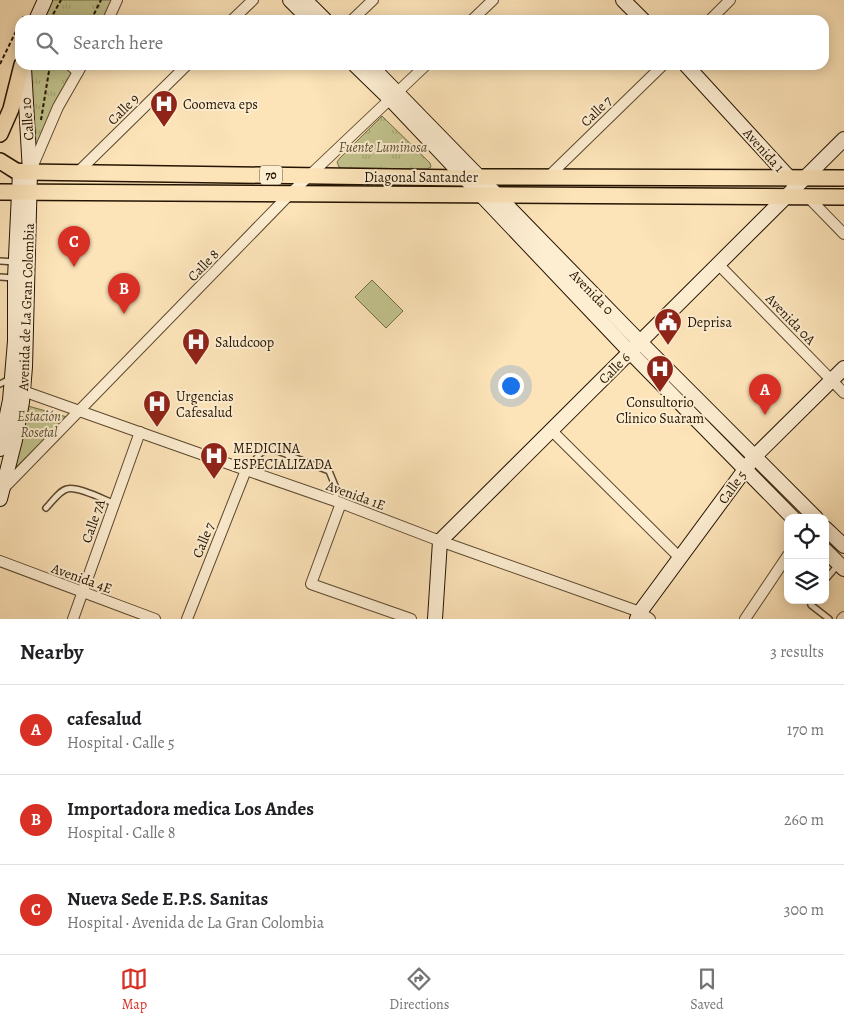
<!DOCTYPE html>
<meta charset="utf-8">
<style>
:root{--surface:#fff;--page:#f2f2f2;--text:#202124;--muted:#757577;--line:#e0e0e0;--accent:#d93025}
body{margin:0;font-family:Alegreya,serif;background:var(--page);color:var(--text)}
.controls{position:absolute;right:15px;bottom:15px;display:grid;overflow:hidden;border-radius:10px;box-shadow:0 2px 12px #0003}
.controls button{width:45px;height:45px;display:grid;place-items:center;padding:0;border:0;border-bottom:1px solid var(--line);background:var(--surface);color:var(--text);font:25px sans-serif}
.you{position:absolute;left:510px;top:385px;width:18px;height:18px;margin:-12px;border:4px solid #fff;border-radius:50%;background:#1a73e8;box-shadow:0 0 0 8px #1a73e833}
.badge{display:grid;place-items:center;width:32px;height:32px;border-radius:50%;background:var(--accent);color:#fff;font-size:16px;font-weight:700}
.pin{position:absolute;translate:-50% -41px;filter:drop-shadow(0 1px 2px #0008)}
.pin::after{content:'';position:absolute;top:26px;width:18px;height:15px;background:inherit;clip-path:polygon(0 0,100% 0,50% 100%)}
.list{margin:0;padding:0;list-style:none}
h2{display:flex;justify-content:space-between;align-items:center;height:65px;margin:0;padding:0 20px;font-size:21px}
h2 small{font-size:16px;font-weight:400;color:var(--muted)}
.list li{display:grid;grid-template-columns:32px 1fr auto;gap:15px;align-items:center;box-sizing:border-box;height:90px;padding:0 20px;border-top:1px solid var(--line)}
.list b{display:block;font-size:19px;white-space:nowrap}
.list p{margin:0;font-size:16px;white-space:nowrap;color:var(--muted)}
.list em{font-size:16px;font-style:normal;color:var(--muted)}
.icon{flex:none;width:28px;height:28px;fill:none;stroke:currentColor;stroke-width:2;stroke-linecap:round;stroke-linejoin:round}
.map{position:relative;flex:none;width:844px;height:619px;overflow:hidden}
.search{position:absolute;background:var(--surface);box-shadow:0 2px 12px #0003;left:15px;right:15px;top:15px;height:55px;display:flex;align-items:center;gap:12px;box-sizing:border-box;padding:0 18px;border-radius:15px;color:var(--muted);font-size:19px}
.sheet{height:335px;background:var(--surface)}
nav{display:flex;justify-content:space-around;align-items:center;box-sizing:border-box;height:70px;border-top:1px solid var(--line);background:var(--surface);font-size:14px;color:var(--muted)}
nav a{display:grid;justify-items:center;gap:2px}
nav .on{color:var(--accent)}
.map>svg:first-child{display:block}
.green{fill:#c2c38d;stroke:#746c46}
.park{fill:url(#park-tufts);stroke:#746c46}
.lines{fill:none;stroke-linecap:round;stroke-linejoin:round}
.lane-casing{stroke:#5b482e;stroke-width:8}
.street-casing{stroke:#5b482e;stroke-width:12}
.secondary-casing{stroke:#251400;stroke-width:16}
.primary-casing{stroke:#251400;stroke-width:18}
.path{stroke:#251400;stroke-width:2;stroke-dasharray:4 2.5;stroke-linecap:butt}
.lane{stroke:#fdedd1;stroke-width:5}
.street{stroke:#fdedd1;stroke-width:10}
.secondary{stroke:#fdedd1;stroke-width:14}
.primary{stroke:#fce3b8;stroke-width:15}
.labels{text-anchor:middle;stroke-width:4;stroke-linejoin:round;paint-order:stroke}
.shield{fill:#fdedd1;stroke:#66553f;stroke-width:1}
.shield-label{font-size:12px;font-weight:bold;fill:#251400}
.poi-label{font-size:14px;fill:#251400;stroke:#fdedd1;text-anchor:start}
.street-label{font-size:14px;fill:#251400;stroke:#fdedd1}
.park-label{font-size:14px;font-style:italic;fill:#5c5131;stroke:#fdedd1}
</style>
<div class="map">
<svg width="844" height="619" viewBox="0 0 844 619">
<defs>
<pattern id="park-tufts" width="24" height="20" patternUnits="userSpaceOnUse" patternTransform="scale(1.25)"><rect width="24" height="20" fill="#c2c38d"/><path d="M3 7l-1-3M5 7V3M7 7l1-3M15 17l-1-3M17 17v-4M19 17l1-3" fill="none" stroke="#a7a778"/></pattern>
</defs>
<rect width="100%" height="100%" fill="#fce3b8"/>
<filter id="stains"><feTurbulence type="fractalNoise" baseFrequency=".004" numOctaves="4"/><feColorMatrix values="0 0 0 0 .2 0 0 0 0 .09 0 0 0 0 .02 0 0 0 .5 -.17"/></filter>
<radialGradient id="worn" r=".72"><stop offset=".6" stop-color="#630" stop-opacity="0"/><stop offset="1" stop-color="#630" stop-opacity=".3"/></radialGradient>
<!-- green -->
<g class="green">
<path d="M372,280L403,311L386,328L355,297Z"/>
<path d="M28,406L67,417L15,468Z"/>
</g>
<!-- park -->
<g class="park">
<path d="M51,0H112L104,20H44Z"/>
<path d="M31,65H66L74,71L33,152L26,94Z"/>
<path d="M382,116L430,163L431,167L427,169L343,168L339,167L337,162L340,158Z"/>
</g>
<g class="lines">
<defs>
<g id="lane">
<path d="M0,261L16,262"/>
<path d="M0,277L14,278"/>
<path d="M0,384L10,379"/>
<path d="M250,472C254,461 258,452 270,448L329,471L336,488V501"/>
<path d="M46,508C52,502 59,491 67,489C77,486 103,499 113,503"/>
<path d="M825,580L838,565"/>
<path d="M810,600L811,605L829,619"/>
</g>
<g id="street">
<path d="M108,20L117,0"/>
<path d="M232,20L253,0"/>
<path d="M352,20L373,0"/>
<path d="M472,20L493,0"/>
<path d="M710,20L730,0"/>
<path d="M70,65L78,72"/>
<path d="M31,170L58,107L82,65"/>
<path d="M77,173L187,65"/>
<path d="M547,178L663,65"/>
<path d="M808,197L844,234"/>
<path d="M718,264L844,393"/>
<path d="M23,391L246,470L341,503L440,541L640,612L650,619"/>
<path d="M551,430L680,558"/>
<path d="M3,489L291,193L426,65"/>
<path d="M341,503L311,584L411,619"/>
<path d="M0,561L155,619"/>
<path d="M73,619L140,432"/>
<path d="M187,619L246,470"/>
<path d="M745,619L788,555"/>
<path d="M842,619L844,617"/>
</g>
<g id="secondary">
<path d="M290,0L310,20"/>
<path d="M305,0L325,20"/>
<path d="M623,0L643,20"/>
<path d="M36,20L45,0"/>
<path d="M355,65L391,100L630,352L793,518"/>
<path d="M370,65L640,342L816,518"/>
<path d="M686,65L795,184"/>
<path d="M0,449L10,400L12,377L15,341V278L20,172"/>
<path d="M0,499L15,440L22,402L25,367L30,172L24,68"/>
<path d="M825,528L844,546"/>
<path d="M825,550L844,569"/>
<path d="M435,619L440,541L844,139"/>
<path d="M637,619L640,612L755,456L844,368"/>
</g>
<g id="primary">
<path d="M0,134L11,109L22,65"/>
<path d="M0,161L16,171L26,172L465,178L479,177L844,178"/>
<path d="M0,192L844,197"/>
</g>
</defs>
<!-- lane casing -->
<use href="#lane" class="lane-casing"/>
<!-- street casing -->
<use href="#street" class="street-casing"/>
<!-- secondary casing -->
<use href="#secondary" class="secondary-casing"/>
<!-- primary casing -->
<use href="#primary" class="primary-casing"/>
<!-- path -->
<g class="path">
<path d="M22,20L24,15"/>
<path d="M50,20L61,0"/>
<path d="M91,20L101,0"/>
<path d="M0,64L20,23"/>
<path d="M41,120L50,65"/>
</g>
<!-- lane -->
<use href="#lane" class="lane"/>
<!-- street -->
<use href="#street" class="street"/>
<!-- secondary -->
<use href="#secondary" class="secondary"/>
<!-- primary -->
<use href="#primary" class="primary"/>
</g>
<!-- icons -->
<defs>
<symbol id="hospital-pin" viewBox="-11 -11 22 30"><path d="M0 17L-7.5 6A9.5 9.5 0 1 1 7.5 6Z" fill="#8f2418" stroke="#fdedd1"/><path d="M-5-5h3v3.5h4V-5h3V5h-3V1.5h-4V5h-3Z" fill="#fff"/></symbol>
<symbol id="civic-pin" viewBox="-11 -11 22 30"><path d="M0 17L-7.5 6A9.5 9.5 0 1 1 7.5 6Z" fill="#8f2418" stroke="#fdedd1"/><path d="M-.6-6.5H3V-4.5H.6V-3L4-1V1h2V6H-6V1h2V-1L-.6-3ZM-1.2 2.5V6h2.4V2.5Z" fill="#fff"/></symbol>
</defs>
<g fill-rule="evenodd">
<use href="#hospital-pin" x="148" y="88" width="32" height="43"/>
<use href="#civic-pin" x="652" y="306" width="32" height="43"/>
<use href="#hospital-pin" x="180" y="326" width="32" height="43"/>
<use href="#hospital-pin" x="644" y="353" width="32" height="43"/>
<use href="#hospital-pin" x="141" y="388" width="32" height="43"/>
<use href="#hospital-pin" x="198" y="440" width="32" height="43"/>
</g>
<g class="labels">
<!-- shield labels -->
<rect class="shield" x="260" y="165.5" width="22" height="19" rx="4"/>
<g class="shield-label">
<text x="271" y="179">70</text>
</g>
<!-- poi labels -->
<g class="poi-label">
<text x="183" y="109">Coomeva eps</text>
<text x="687" y="327">Deprisa</text>
<text x="215" y="347">Saludcoop</text>
<text x="176" y="401">Urgencias<tspan x="176" dy="16">Cafesalud</tspan></text>
<text x="660" y="407" text-anchor="middle">Consultorio<tspan x="660" dy="16">Clinico Suaram</tspan></text>
<text x="233" y="453">MEDICINA<tspan x="233" dy="16">ESPECIALIZADA</tspan></text>
</g>
<!-- street labels -->
<g class="street-label">
<text transform="translate(123 109) rotate(-45)" y="5">Calle 9</text>
<text transform="translate(596 111) rotate(-44)" y="5">Calle 7</text>
<text transform="translate(27 119) rotate(-94)" y="5">Calle 10</text>
<text transform="translate(764 150) rotate(48)" y="5">Avenida 1</text>
<text x="421" y="182">Diagonal Santander</text>
<text transform="translate(203 265) rotate(-46)" y="5">Calle 8</text>
<text transform="translate(592 292) rotate(46)" y="5">Avenida 0</text>
<text transform="translate(26 307) rotate(-88)" y="5">Avenida de La Gran Colombia</text>
<text transform="translate(791 319) rotate(46)" y="5">Avenida 0A</text>
<text transform="translate(614 368) rotate(-45)" y="5">Calle 6</text>
<text transform="translate(732 487) rotate(-54)" y="5">Calle 5</text>
<text transform="translate(356 495) rotate(20)" y="5">Avenida 1E</text>
<text transform="translate(93 521) rotate(-71)" y="5">Calle 7A</text>
<text transform="translate(203 540) rotate(-68)" y="5">Calle 7</text>
<text transform="translate(82 578) rotate(20)" y="5">Avenida 4E</text>
</g>
<!-- park labels -->
<g class="park-label">
<text x="383" y="152">Fuente Luminosa</text>
<text x="39" y="421">Estación<tspan x="39" dy="16">Rosetal</tspan></text>
</g>
</g>
<rect width="100%" height="100%" filter="url(#stains)"/>
<rect width="100%" height="100%" fill="url(#worn)"/>
</svg>
<div class="controls">
<button><svg class="icon" aria-label="locate" viewBox="0 0 24 24"><circle cx="12" cy="12" r="6"/><path d="M12 2v4M12 18v4M2 12h4M18 12h4"/></svg></button>
<button><svg class="icon" aria-label="layers" viewBox="0 0 24 24"><path d="M12 4l9 5-9 5-9-5zM3 14l9 5 9-5"/></svg></button>
</div>
<div class="you"></div>
<div class="pin badge" style="left:765px;top:415px">A</div>
<div class="pin badge" style="left:124px;top:314px">B</div>
<div class="pin badge" style="left:74px;top:267px">C</div>
<div class="search"><svg class="icon" aria-label="search" viewBox="0 0 24 24"><circle cx="10" cy="10" r="6"/><path d="M15 15l6 6"/></svg>Search here</div>
</div>
<section class="sheet">
<h2>Nearby<small>3 results</small></h2>
<ul class="list">
<li><span class="badge">A</span><div><b>cafesalud</b><p>Hospital · Calle 5</p></div><em>170 m</em></li>
<li><span class="badge">B</span><div><b>Importadora medica Los Andes</b><p>Hospital · Calle 8</p></div><em>260 m</em></li>
<li><span class="badge">C</span><div><b>Nueva Sede E.P.S. Sanitas</b><p>Hospital · Avenida de La Gran Colombia</p></div><em>300 m</em></li>
</ul>
</section>
<nav>
<a class="on"><svg class="icon" aria-label="map" viewBox="0 0 24 24"><path d="M3 6l6-2 6 2 6-2v14l-6 2-6-2-6 2zM9 4v14M15 6v14"/></svg>Map</a>
<a><svg class="icon" aria-label="directions" viewBox="0 0 24 24"><path d="M12 3l9 9-9 9-9-9zM9 14v-3h6M13 9l2 2-2 2"/></svg>Directions</a>
<a><svg class="icon" aria-label="saved" viewBox="0 0 24 24"><path d="M7 4h10v16l-5-4-5 4z"/></svg>Saved</a>
</nav>
